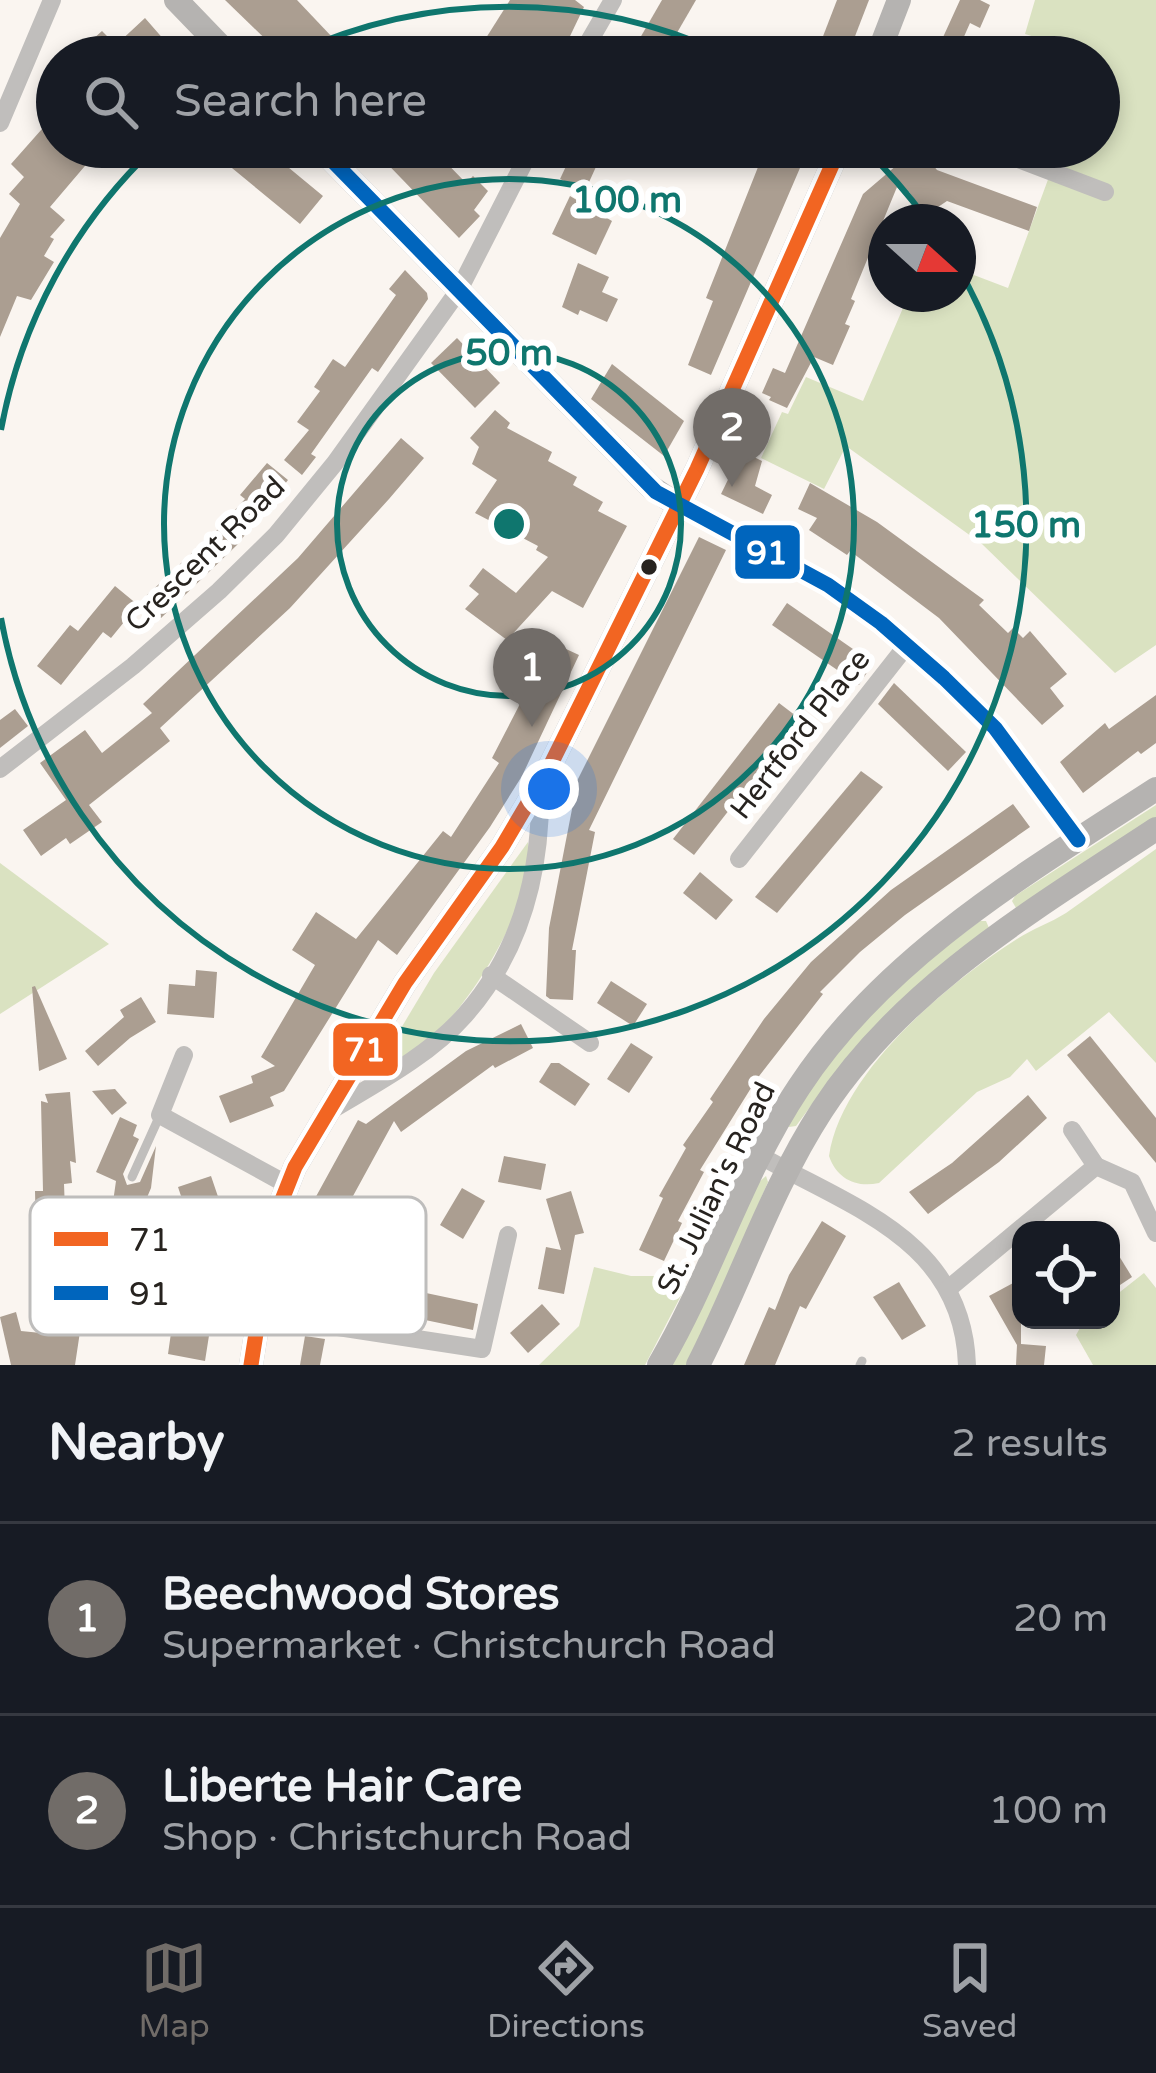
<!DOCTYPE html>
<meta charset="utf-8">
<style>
:root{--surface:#171b24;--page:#20242c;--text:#f1f3f6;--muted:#9ea1a6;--line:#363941;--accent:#716c68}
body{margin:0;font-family:"Varela Round",sans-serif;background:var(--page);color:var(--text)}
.controls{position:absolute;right:36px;bottom:36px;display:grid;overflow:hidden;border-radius:24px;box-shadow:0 6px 18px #0003}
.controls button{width:108px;height:108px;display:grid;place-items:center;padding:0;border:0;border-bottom:3px solid var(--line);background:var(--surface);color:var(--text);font:60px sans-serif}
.compass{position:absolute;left:868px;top:204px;width:108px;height:108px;border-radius:50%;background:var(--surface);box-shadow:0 6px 18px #0003;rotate:111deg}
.you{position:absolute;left:549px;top:789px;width:42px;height:42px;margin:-30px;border:9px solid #fff;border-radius:50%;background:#1a73e8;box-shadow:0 0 0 18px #1a73e833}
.badge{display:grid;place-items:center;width:78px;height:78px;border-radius:50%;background:var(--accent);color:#fff;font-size:39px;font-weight:700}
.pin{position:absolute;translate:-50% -99px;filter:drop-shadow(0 3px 6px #0008)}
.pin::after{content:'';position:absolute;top:63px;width:42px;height:36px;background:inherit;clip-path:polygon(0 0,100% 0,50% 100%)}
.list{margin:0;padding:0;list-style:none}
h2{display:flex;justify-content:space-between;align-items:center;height:156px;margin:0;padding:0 48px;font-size:51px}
h2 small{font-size:39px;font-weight:400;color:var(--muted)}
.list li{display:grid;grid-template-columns:78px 1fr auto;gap:36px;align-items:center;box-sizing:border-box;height:192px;padding:0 48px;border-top:3px solid var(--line)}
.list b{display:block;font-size:45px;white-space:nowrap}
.list p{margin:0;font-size:39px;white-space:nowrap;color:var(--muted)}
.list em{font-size:39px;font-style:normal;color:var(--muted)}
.icon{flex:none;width:66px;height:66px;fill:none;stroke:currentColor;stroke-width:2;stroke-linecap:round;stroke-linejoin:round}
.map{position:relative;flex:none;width:1156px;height:1365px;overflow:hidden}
.search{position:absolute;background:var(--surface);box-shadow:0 6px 18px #0003;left:36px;right:36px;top:36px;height:132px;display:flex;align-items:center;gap:30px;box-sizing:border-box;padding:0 42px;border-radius:66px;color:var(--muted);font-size:45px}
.sheet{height:540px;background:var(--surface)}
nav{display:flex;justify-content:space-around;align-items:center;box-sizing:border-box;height:168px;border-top:3px solid var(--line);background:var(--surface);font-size:33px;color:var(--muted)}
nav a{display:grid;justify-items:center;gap:6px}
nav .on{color:var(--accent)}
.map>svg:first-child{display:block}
.green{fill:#dae2c1}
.building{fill:#ab9e91}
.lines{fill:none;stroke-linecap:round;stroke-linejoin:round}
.lane{stroke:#c0bebc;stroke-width:9}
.street{stroke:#c0bebc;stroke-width:18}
.secondary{stroke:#b5b3b1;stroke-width:24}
.bus-1-casing{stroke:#fff;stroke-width:24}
.bus-2-casing{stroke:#fff;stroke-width:24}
.bus-1{stroke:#f26522;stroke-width:15}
.bus-2{stroke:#0065bd;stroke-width:15}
.ring{fill:none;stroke:#0f766e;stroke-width:6}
.bus-dot{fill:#27231f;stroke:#fff;stroke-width:4.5}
.labels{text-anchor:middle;stroke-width:12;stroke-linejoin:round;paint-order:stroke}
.street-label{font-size:30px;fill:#27231f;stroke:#fff}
.key{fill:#fff;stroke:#bebdbc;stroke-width:3}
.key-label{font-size:33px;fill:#27231f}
.centre{fill:#0f766e;stroke:#fff;stroke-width:6}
.ring-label{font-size:36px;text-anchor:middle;font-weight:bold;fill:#0f766e;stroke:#fff;stroke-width:12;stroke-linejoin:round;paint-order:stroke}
.line-badge{stroke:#fff;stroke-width:4.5}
.badge-label{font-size:33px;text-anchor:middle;font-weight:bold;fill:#fff}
</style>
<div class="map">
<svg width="1156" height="1365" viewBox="0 0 1156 1365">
<rect width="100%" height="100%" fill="#faf5f0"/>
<!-- green -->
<g class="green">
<path d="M1035,0H1156V645L1115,673L982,544L846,446L824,489L761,458L782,412L788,414L806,377L863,401L909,294H958V269L1008,288L1060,147H1099V57L1025,34Z"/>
<path d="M1156,805V819L1016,908L1012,901L1015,896Z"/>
<path d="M528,842C537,893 485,978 450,1019C430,1041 399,1061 373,1075L434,973Z"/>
<path d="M1156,849V1063L1109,1012L1036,1071L1027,1059L1010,1077L977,1092L879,1183C856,1188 837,1179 829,1156C841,1072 949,982 1017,939C1032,929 1050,923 1066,913C1096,892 1126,870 1156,849Z"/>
<path d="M0,863L109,944L0,1014Z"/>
<path d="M980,921H986L989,928L844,1061L796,1126L789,1127L785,1122L829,1061L907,976Z"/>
<path d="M766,1176L768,1182L689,1365H671L758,1183Z"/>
<path d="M594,1267L631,1276H667L686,1286L645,1365H539L579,1326Z"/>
<path d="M1144,1273L1156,1288V1365H1093L1076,1335L1084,1321L1111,1320V1299Z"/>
</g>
<!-- building -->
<g class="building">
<path d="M225,0H297L351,57H284Z"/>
<path d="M510,0H575L584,7L560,57H474Z"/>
<path d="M662,0H696L663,57H629Z"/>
<path d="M837,0H869L847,57H815Z"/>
<path d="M960,0H980L990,5L980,28L970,23L955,57H934Z"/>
<path d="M145,18L179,57H73L102,31L116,45Z"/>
<path d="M57,112V147H75L90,160L50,207L65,220L50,237L54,239L44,256L54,262L31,300L17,296L0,337V238L20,204L9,194L24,177L11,164Z"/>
<path d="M231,147H288L277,158L323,196L300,224L221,159Z"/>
<path d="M371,147H431L466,183L473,176L488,191L474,210L480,216L459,238Z"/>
<path d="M575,147H605L585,191L560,179Z"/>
<path d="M766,147H809L711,375L688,365L713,301L706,298Z"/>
<path d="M918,147L937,170L1037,207L1029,231L947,201L926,215L909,192L905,196L897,187L851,299L855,301L845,324L850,326L833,365L814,357L787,408L769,400L771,397L762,393L773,368L785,373L863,194Z"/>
<path d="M570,196L612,221L596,255L552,234Z"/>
<path d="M578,263L609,277L602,292L618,299L607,322L580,310L578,315L562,307Z"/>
<path d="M405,270L427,293L428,299L378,372L372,368L311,454L316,457L302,475L284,460L309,430L297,422L320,391L314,387L333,359L345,367L396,295L389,289Z"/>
<path d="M457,338L500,383L475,408L431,363Z"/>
<path d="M612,364L684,421L664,456L591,399Z"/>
<path d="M495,410L510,423L507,428L552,452L548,461L577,477L573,485L603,502L598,511L627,526L583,608L552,591L507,640L465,609L479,594L469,586L483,568L516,593L548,557L536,550L538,546L475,513L497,480L472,464L479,447L470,438Z"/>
<path d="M401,438L424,458L389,499L290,608L160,728L170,741L89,805L102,822L70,844L66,838L41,856L23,830L66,800L40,763L85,730L102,753L152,713L143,704L298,558Z"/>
<path d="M742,451L762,461L755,486L772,495L763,514L721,494Z"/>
<path d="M267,463L288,480L237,545L161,618L143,599L194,551L196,553L245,499L240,495Z"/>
<path d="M810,483L877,522L984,600L979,605L1008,633L1013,628L1023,638L1030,631L1067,674L1050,688L1064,706L1042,725L939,618L850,551L847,555L809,530L817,518L798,509Z"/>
<path d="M699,537L726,550L589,830L595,832L572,950H576L573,1000L550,999L546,996L549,928L573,804L567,801Z"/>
<path d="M115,586L138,605L111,638L103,632L61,685L37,666L70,625L78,631Z"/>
<path d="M787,603L873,663L859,685L772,625Z"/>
<path d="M540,637L579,655L522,776L490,827L397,955L378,940L284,1091L270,1097L274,1106L230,1123L219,1096L253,1083L251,1076L275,1066L261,1057L315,965L292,950L316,912L356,939L443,831L451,837L499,763L492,758L535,675L525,670Z"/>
<path d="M894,683L966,752L948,771L878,704Z"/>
<path d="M1156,695V743L1141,754L1138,751L1083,793L1060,762L1105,723L1109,729Z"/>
<path d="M779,703L800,719L694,855L673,839Z"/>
<path d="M15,709L28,726L0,748V720Z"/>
<path d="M861,771L883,787L777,913L755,897Z"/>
<path d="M1013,804L1030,827L905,915L860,952L820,992L823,994L756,1080L700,1170L704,1172L678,1221L682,1223L664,1261L639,1250L663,1198L659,1196L686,1148L683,1145L713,1102L710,1099L764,1019L811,962L891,890Z"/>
<path d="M700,872L733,900L716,920L683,893Z"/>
<path d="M196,970L217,972L214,1018L167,1014L169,984L195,986Z"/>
<path d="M611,981L647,1004L633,1026L597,1003Z"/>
<path d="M35,986L67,1059L39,1071L32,987Z"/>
<path d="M141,997L156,1022L130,1038L98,1066L85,1051L124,1017L120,1010Z"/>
<path d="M521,1024L533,1048L495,1068L493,1065L401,1132L394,1121L347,1207L328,1253L332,1254L328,1272L335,1273L330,1296L324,1295L321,1311L302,1308L314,1236L304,1231L313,1202L358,1120L366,1124L466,1051Z"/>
<path d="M1090,1036L1156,1118V1163L1067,1055Z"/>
<path d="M631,1043L653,1057L629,1093L607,1079Z"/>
<path d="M551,1063H559L590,1084L575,1106L539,1082Z"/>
<path d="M115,1089L127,1103L112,1115L92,1091Z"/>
<path d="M70,1092L76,1163L70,1161L72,1183L64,1184L66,1237H73V1247H82L81,1325L75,1365H11L0,1317L16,1312L21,1331L51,1334L54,1280H43V1233H36L35,1191H43L41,1101L48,1103L45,1094Z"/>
<path d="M1028,1095L1047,1118L999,1162L928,1214L909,1192L952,1163Z"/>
<path d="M120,1117L137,1125L133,1136L139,1139L123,1174L127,1185L140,1182L156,1146L151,1188L140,1214L112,1209L116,1181L96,1172Z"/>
<path d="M504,1156L546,1164L541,1190L498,1182Z"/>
<path d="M211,1176L230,1232L225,1234L205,1361L168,1354L180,1270L189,1271L195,1238L178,1187Z"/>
<path d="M462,1188L485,1201L463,1239L440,1225Z"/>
<path d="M571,1191L584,1233L575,1235L564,1294L538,1289L546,1247L561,1250L546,1199Z"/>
<path d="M822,1221L846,1236L806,1309L800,1306L775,1365H744L769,1307L775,1310L789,1275Z"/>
<path d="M1111,1243L1132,1277L1111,1291Z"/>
<path d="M899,1282L926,1326L902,1340L873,1297Z"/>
<path d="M1015,1282L1021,1293V1344L1046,1346L1044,1365H1016L1017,1345L989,1296Z"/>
<path d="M393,1286L478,1304L473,1330L387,1312Z"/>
<path d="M542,1304L560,1324L528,1353L510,1333Z"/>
<path d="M305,1336L325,1339L320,1365H300Z"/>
</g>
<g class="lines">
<!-- lane -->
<g class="lane">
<path d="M132,1177L160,1115"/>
<path d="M860,1365L862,1361"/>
</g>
<!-- street -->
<g class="street">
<path d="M580,57L613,0"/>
<path d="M0,123L52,0"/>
<path d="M987,147L1105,192"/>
<path d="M679,506C798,558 909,631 995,728C1026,763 1052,802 1078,840"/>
<path d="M0,769L133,666L219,591L276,535L335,463L459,290L532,147"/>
<path d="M739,859L907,645"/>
<path d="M491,975L590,1043"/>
<path d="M184,1055L160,1115L286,1184"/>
<path d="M330,1111C375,1084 430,1055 465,1015C522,950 542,869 540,784"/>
<path d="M1072,1130L1096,1166"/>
<path d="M759,1155C849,1207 963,1239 967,1365"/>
<path d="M948,1289L1096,1166L1132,1182L1156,1233"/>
<path d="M260,1315L482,1349L508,1235"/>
</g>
<!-- secondary -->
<g class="secondary">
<path d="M176,0L231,57"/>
<path d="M877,57L899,0"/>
<path d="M319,147L652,488L679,506"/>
<path d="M251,1365L274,1220L295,1167L405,983L502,847L551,764L697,469L840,147"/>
<path d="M659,1365C712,1275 741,1174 799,1087C885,956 1028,872 1156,789"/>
<path d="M698,1365C741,1281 770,1190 822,1110C902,987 1036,908 1156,829"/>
</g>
<defs>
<path id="bus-1" d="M251,1365L274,1220L295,1167L405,983L502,847L551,764L697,469L840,147"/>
<path id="bus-2" d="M319,147L656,492L828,585L881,623L944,678L995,728L1078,840"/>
</defs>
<!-- bus-1 casing -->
<use href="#bus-1" class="bus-1-casing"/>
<!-- bus-2 casing -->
<use href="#bus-2" class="bus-2-casing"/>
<!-- bus-1 -->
<use href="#bus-1" class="bus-1"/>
<!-- bus-2 -->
<use href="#bus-2" class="bus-2"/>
</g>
<!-- distance rings -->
<g class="ring">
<circle cx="509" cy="524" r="172"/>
<circle cx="509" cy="524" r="345"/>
<path d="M1 430A517 517 0 0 1 153 149M291 55A517 517 0 0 1 727 55M865 149A517 517 0 0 1 927 220M959 269A517 517 0 1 1 1 618"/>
</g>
<!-- markers -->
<circle class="bus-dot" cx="649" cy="567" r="10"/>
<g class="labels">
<!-- street labels -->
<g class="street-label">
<text transform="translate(205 554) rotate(-44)" y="10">Crescent Road</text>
<text transform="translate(800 734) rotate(-52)" y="10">Hertford Place</text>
<text transform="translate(716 1188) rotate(-64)" y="10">St. Julian's Road</text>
</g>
</g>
<!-- legend -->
<rect x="30" y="1197" width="396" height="138" rx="18" class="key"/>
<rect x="54" y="1232" width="54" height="14" fill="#f26522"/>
<rect x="54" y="1286" width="54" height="14" fill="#0065bd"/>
<g class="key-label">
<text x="129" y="1251">71</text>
<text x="129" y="1305">91</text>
</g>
<circle cx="509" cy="524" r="18" class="centre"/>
<g class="ring-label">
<text x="627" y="212">100 m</text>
<text x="509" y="365">50 m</text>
<text x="1026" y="537">150 m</text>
</g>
<g class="line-badge">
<rect x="733" y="523" width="69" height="58" rx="12" fill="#0065bd"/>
<rect x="331" y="1021" width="69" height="57" rx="12" fill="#f26522"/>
</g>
<g class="badge-label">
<text x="767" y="564">91</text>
<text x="365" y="1061">71</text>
</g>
</svg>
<div class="controls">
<button><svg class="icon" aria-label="locate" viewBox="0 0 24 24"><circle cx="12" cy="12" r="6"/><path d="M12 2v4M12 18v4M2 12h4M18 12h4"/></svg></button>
</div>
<svg class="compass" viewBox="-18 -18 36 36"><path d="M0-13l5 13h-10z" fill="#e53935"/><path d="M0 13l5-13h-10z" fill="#9ea1a6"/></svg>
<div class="you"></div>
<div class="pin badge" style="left:532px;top:727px">1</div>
<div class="pin badge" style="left:732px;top:487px">2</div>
<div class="search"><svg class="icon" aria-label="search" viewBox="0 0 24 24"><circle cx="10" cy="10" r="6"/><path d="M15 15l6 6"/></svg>Search here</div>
</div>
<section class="sheet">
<h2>Nearby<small>2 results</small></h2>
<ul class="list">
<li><span class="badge">1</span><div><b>Beechwood Stores</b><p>Supermarket · Christchurch Road</p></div><em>20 m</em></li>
<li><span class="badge">2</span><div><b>Liberte Hair Care</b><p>Shop · Christchurch Road</p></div><em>100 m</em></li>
</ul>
</section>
<nav>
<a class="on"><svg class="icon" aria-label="map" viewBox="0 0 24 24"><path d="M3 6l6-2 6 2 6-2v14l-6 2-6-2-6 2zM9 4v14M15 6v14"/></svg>Map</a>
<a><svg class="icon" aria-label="directions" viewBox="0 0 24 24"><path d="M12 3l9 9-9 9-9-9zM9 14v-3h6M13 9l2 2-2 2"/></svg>Directions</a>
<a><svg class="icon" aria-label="saved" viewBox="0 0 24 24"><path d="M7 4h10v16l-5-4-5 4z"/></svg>Saved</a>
</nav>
